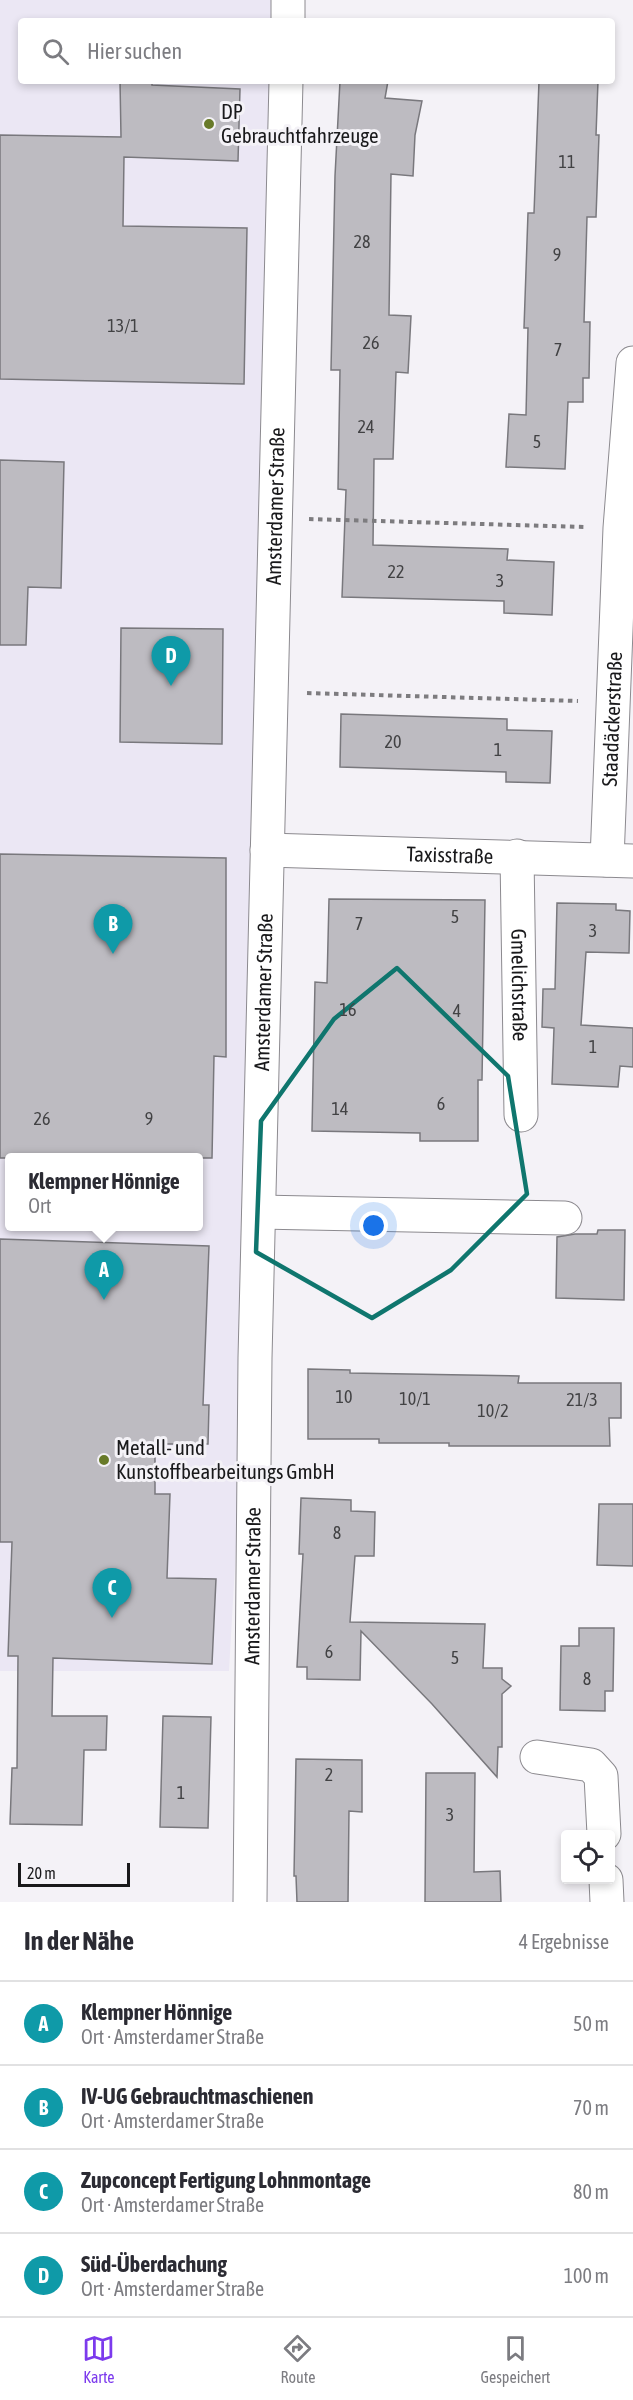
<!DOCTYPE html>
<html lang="de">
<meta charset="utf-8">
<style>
:root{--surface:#fff;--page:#f7f7f7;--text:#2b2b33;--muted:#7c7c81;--line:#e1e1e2;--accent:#7c3aed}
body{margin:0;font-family:"Asap Condensed",sans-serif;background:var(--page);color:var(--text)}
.controls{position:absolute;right:18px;bottom:18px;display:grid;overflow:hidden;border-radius:6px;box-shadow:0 3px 9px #0003}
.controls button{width:54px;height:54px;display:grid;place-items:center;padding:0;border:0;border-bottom:2px solid var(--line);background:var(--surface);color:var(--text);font:30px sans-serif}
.scale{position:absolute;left:18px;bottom:15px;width:112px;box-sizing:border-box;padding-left:6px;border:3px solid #19191b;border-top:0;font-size:16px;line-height:21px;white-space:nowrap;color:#19191b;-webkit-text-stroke:4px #f4f2f7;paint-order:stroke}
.you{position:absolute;left:374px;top:1226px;width:21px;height:21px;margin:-15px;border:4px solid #fff;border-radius:50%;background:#1a73e8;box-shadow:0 0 0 9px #1a73e833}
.badge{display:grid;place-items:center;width:39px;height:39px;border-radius:50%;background:var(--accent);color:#fff;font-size:20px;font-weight:700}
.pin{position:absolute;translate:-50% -50px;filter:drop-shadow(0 2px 3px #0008)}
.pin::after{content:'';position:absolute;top:32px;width:21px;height:18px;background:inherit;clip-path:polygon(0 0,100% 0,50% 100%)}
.popup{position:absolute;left:5px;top:1153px;width:198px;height:78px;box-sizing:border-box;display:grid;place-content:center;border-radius:6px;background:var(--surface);filter:drop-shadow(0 2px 4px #0005);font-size:20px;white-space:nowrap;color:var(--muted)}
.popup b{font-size:22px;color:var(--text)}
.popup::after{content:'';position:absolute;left:50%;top:100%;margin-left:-12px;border:12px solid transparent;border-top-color:var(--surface)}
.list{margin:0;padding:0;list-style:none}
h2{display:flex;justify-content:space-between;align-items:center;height:78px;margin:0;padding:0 24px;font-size:26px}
h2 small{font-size:20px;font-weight:400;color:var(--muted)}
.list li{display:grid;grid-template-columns:39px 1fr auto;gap:18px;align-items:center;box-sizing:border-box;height:84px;padding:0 24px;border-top:2px solid var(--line)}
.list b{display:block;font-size:22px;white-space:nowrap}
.list p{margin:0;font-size:20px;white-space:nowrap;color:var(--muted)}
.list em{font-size:20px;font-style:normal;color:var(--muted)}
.icon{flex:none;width:33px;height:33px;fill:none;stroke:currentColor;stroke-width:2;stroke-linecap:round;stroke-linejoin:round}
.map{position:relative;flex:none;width:633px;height:1902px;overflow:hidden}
.search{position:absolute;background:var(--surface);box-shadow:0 3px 9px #0003;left:18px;right:18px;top:18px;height:66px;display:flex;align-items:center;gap:15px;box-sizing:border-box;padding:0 21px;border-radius:6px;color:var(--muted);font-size:22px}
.sheet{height:414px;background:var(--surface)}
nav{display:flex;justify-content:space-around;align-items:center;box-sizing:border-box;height:84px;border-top:2px solid var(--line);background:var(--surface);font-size:16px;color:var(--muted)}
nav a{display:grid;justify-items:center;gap:3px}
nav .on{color:var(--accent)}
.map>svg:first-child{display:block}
.built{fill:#ebe7f4;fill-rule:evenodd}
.building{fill:#bdbbc1;stroke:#79787d;stroke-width:1.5}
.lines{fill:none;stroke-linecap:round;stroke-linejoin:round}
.minor-casing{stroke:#8c8a8f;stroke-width:35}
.path{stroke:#7d7c7f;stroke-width:4;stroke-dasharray:4.5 4.5;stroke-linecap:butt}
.minor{stroke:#fff;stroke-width:33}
.marked{fill:none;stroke:#0f766e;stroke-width:4.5;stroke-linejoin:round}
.poi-dot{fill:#687a29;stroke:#f4f2f7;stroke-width:2}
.labels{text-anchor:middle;stroke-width:6;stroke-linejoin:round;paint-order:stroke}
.number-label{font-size:18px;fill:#424244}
.poi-label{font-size:21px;fill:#19191b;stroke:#f4f2f7;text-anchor:start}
.street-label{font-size:21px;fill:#19191b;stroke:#f4f2f7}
</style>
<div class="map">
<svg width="633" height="1902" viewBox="0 0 633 1902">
<rect width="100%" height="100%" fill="#f4f2f7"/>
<!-- built -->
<path class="built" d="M0,0H278L277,21H21V81H276L245,1389L229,1671H0ZM9,1158H198V1226H9Z"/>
<!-- building -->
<g class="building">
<path d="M120,81H152V85L240,89L238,161L124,157L123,226L247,228L244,384L0,379V135L121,137Z"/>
<path d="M340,81H388L385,98L422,101L415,135L413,176L391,174L389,315L411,316L408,373L396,372L393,459H374L373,545L508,549L507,560L554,562L552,615L504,613V601L342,597L346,490L338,489L340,370H331L335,176Z"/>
<path d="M539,81H598L596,135H599L596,217H587L584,322H590L589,378H583V402H568L565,469L506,467L509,414L526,415L528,328H524L528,213H534Z"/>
<path d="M0,460L64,462L61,588L28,587L26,645H0Z"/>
<path d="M121,628L223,629L222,744L120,742Z"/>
<path d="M341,714L507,719V730L552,731L550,783L506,782V772L340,767Z"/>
<path d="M0,854L226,858V1057L214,1056L212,1158H0Z"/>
<path d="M329,899L485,900L482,1080H478V1141H420V1133L312,1131L315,982L327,983Z"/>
<path d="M557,903L616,904V910L630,911L629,953L586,952L581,1025L633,1028V1067L620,1066L618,1087L552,1084L554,1028L542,1027L543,989H555Z"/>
<path d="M598,1230H625L624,1300L556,1298L557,1237L575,1234H597Z"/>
<path d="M0,1239L209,1246L203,1405H209L208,1444H155V1494H170L167,1578L216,1579L212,1664L53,1658L52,1716H107L106,1750H84L82,1825L10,1824L12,1768H17L18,1656H8L12,1542H0Z"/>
<path d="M308,1369L350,1370V1373L519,1376L518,1383H621V1418H609L610,1446H449V1443H379V1439H308Z"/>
<path d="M301,1498L351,1500V1511L375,1512L374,1556H355L350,1622L485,1624L483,1668H502V1679L511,1686L502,1694V1747H498L497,1777L432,1704L361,1631L360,1680L307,1679V1667H297L303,1554H299Z"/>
<path d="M599,1504H633V1566L597,1565Z"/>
<path d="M579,1628H614L613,1691H605V1711L560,1710L561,1646H579Z"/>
<path d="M163,1716L211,1717L208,1828L160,1827Z"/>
<path d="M296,1759L362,1760V1812L349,1811L348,1902H297L296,1876H294Z"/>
<path d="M426,1773H475L474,1872L500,1871L501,1902H425Z"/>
</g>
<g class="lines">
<defs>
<g id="minor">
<path d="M288,21V0"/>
<path id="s1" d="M267,850L633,861"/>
<path id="s2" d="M517,856L521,1115"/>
<path id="s3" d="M607,860L620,528L633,363"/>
<path d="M259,1212L565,1218"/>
<path d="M537,1757L591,1765L601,1776L604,1834"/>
<path d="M606,1880L607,1902"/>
<path id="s4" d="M250,1902L255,1358L286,81"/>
</g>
</defs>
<!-- minor casing -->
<use href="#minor" class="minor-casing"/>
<!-- path -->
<g class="path">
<path d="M309,519L584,527"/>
<path d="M307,693L578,701"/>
</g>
<!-- minor -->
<use href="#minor" class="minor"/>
</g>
<!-- marked area -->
<path class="marked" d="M397,968L508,1076L527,1194L451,1270L372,1318L256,1252L261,1121L334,1019Z"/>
<!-- markers -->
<g class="poi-dot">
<circle cx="209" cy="124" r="6"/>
<circle cx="104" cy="1460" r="6"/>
</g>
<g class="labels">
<!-- number labels -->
<g class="number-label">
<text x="567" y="168">11</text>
<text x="362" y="248">28</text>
<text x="557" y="261">9</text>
<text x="123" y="332">13/1</text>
<text x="371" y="349">26</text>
<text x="558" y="356">7</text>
<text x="366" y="433">24</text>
<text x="537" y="448">5</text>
<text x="396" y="578">22</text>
<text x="500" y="587">3</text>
<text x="393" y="748">20</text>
<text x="498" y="756">1</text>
<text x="455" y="923">5</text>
<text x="359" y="930">7</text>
<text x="593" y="937">3</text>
<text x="348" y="1016">16</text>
<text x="457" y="1017">4</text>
<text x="593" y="1053">1</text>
<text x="441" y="1110">6</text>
<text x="340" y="1115">14</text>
<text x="42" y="1125">26</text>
<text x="149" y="1125">9</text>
<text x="344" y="1403">10</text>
<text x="415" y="1405">10/1</text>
<text x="582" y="1406">21/3</text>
<text x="493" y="1417">10/2</text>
<text x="337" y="1539">8</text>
<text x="329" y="1658">6</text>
<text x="455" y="1664">5</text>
<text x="587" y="1685">8</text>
<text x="329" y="1781">2</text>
<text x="181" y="1799">1</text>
<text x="450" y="1821">3</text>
</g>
<!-- poi labels -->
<g class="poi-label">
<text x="221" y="119">DP<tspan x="221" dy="24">Gebrauchtfahrzeuge</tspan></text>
<text x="116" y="1455">Metall- und<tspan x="116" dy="24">Kunstoffbearbeitungs GmbH</tspan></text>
</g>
<!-- street labels -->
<g class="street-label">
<text dy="7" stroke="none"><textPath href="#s4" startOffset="1396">Amsterdamer Straße</textPath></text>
<text dy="7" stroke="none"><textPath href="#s3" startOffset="141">Staadäckerstraße</textPath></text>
<text dy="7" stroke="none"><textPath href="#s1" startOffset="183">Taxisstraße</textPath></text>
<text dy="7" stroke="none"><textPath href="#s2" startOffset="129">Gmelichstraße</textPath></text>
<text dy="7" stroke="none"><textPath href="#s4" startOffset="910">Amsterdamer Straße</textPath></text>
<text dy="7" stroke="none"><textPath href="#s4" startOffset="316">Amsterdamer Straße</textPath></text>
</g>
</g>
</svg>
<div class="controls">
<button><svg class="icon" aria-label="locate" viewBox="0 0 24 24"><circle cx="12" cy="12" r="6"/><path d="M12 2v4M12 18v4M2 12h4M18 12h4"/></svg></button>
</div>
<div class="scale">20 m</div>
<div class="you"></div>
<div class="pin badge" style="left:104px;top:1300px;background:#0f9aa8">A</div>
<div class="popup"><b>Klempner Hönnige</b>Ort</div>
<div class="pin badge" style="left:113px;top:954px;background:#0f9aa8">B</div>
<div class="pin badge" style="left:112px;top:1618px;background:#0f9aa8">C</div>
<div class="pin badge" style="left:171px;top:686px;background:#0f9aa8">D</div>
<div class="search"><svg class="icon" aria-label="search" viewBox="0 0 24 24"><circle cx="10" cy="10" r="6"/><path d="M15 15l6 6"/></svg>Hier suchen</div>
</div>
<section class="sheet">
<h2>In der Nähe<small>4 Ergebnisse</small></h2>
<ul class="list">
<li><span class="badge" style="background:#0f9aa8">A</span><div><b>Klempner Hönnige</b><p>Ort · Amsterdamer Straße</p></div><em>50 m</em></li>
<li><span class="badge" style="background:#0f9aa8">B</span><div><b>IV-UG Gebrauchtmaschienen</b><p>Ort · Amsterdamer Straße</p></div><em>70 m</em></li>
<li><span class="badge" style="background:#0f9aa8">C</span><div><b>Zupconcept Fertigung Lohnmontage</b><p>Ort · Amsterdamer Straße</p></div><em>80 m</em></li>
<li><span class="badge" style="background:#0f9aa8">D</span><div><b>Süd-Überdachung</b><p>Ort · Amsterdamer Straße</p></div><em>100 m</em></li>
</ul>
</section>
<nav>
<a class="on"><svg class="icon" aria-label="map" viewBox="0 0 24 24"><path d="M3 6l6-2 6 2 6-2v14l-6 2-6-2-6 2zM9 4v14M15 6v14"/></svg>Karte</a>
<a><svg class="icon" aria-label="directions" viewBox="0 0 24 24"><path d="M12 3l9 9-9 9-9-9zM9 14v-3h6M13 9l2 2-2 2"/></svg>Route</a>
<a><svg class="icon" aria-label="saved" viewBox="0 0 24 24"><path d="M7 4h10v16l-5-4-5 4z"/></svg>Gespeichert</a>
</nav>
